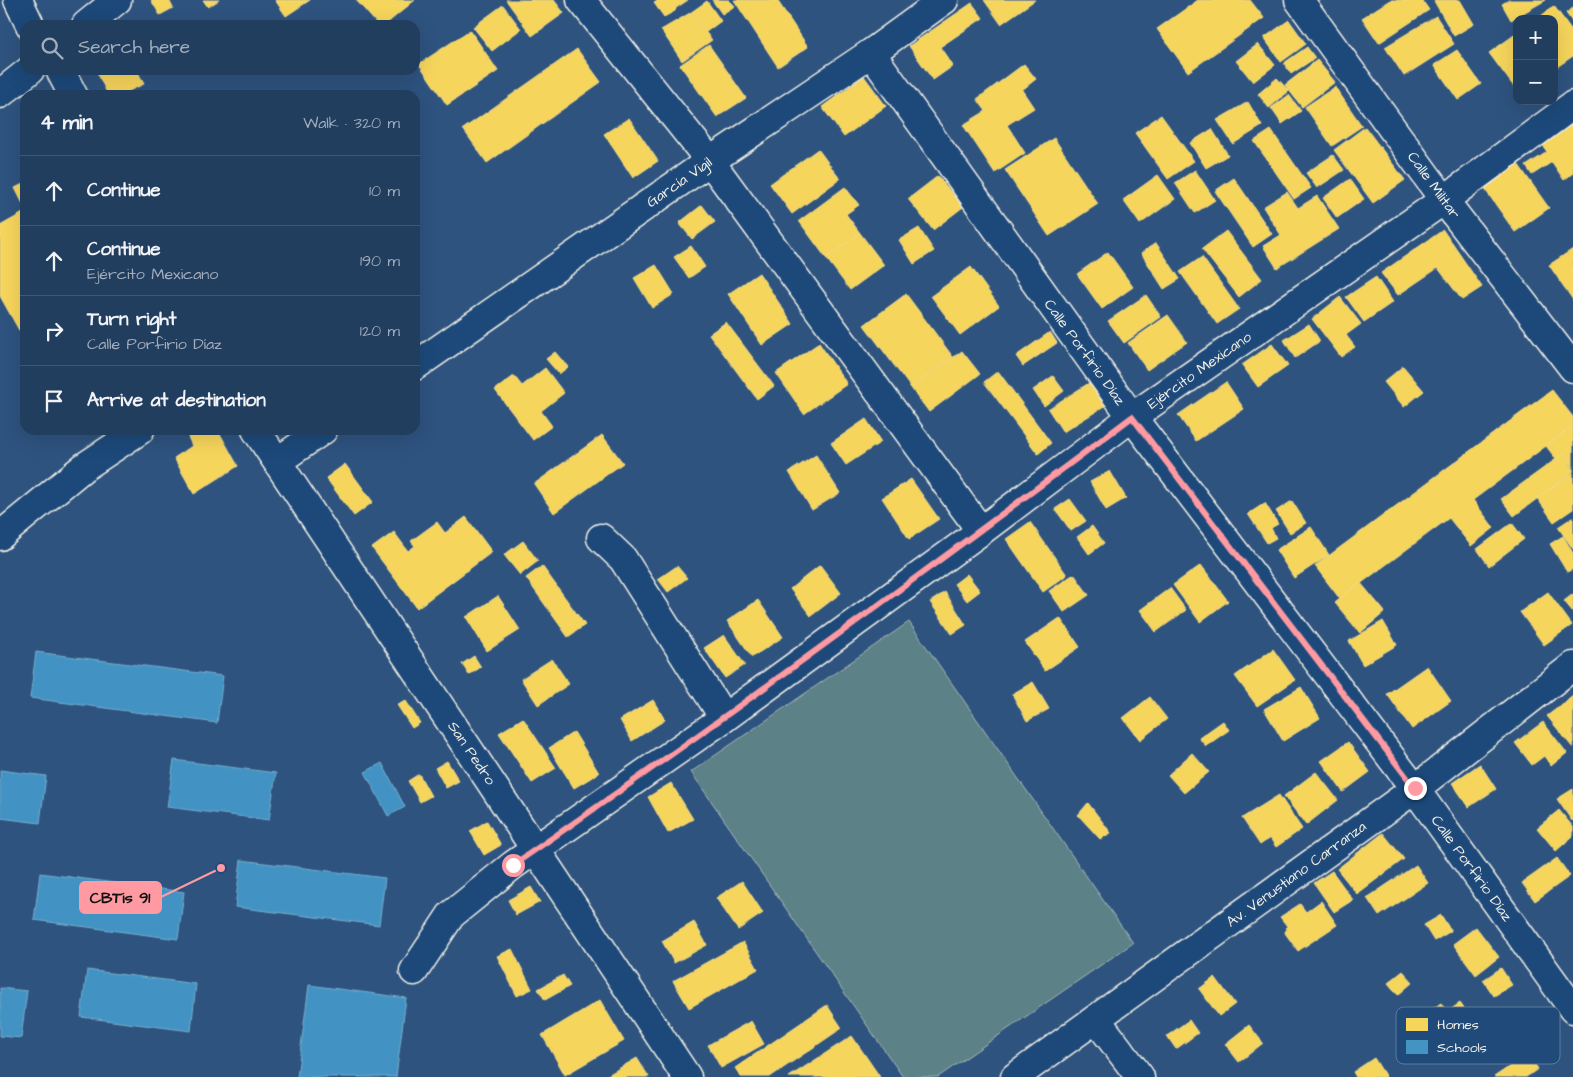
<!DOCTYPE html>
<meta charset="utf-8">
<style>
:root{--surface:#223e5f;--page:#2e4968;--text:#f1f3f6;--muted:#a2aebd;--line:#3f5774}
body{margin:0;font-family:"Architects Daughter",sans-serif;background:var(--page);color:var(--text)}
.controls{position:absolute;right:15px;top:15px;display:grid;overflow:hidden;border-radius:10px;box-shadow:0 5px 20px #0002}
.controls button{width:45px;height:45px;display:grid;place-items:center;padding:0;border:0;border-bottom:1px solid var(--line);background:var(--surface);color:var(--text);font:25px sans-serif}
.stop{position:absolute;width:15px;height:15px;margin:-11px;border:4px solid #ff9aa2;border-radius:50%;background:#fff}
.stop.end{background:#ff9aa2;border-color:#fff;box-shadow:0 1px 5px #0008}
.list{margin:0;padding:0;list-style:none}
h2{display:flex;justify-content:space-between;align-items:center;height:65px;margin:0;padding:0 20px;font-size:21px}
h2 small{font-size:16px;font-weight:400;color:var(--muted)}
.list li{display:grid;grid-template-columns:32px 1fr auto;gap:15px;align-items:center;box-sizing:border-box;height:70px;padding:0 20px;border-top:1px solid var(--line)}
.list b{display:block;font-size:19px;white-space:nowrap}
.list p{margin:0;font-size:16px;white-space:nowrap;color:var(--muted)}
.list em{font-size:16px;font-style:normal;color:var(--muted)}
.icon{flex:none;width:28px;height:28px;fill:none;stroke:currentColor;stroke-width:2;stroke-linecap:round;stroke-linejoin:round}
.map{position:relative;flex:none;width:1573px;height:1077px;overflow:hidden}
.search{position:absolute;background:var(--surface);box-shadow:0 5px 20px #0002;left:20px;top:20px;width:400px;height:55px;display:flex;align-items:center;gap:12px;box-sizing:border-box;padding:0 18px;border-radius:15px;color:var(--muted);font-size:19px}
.panel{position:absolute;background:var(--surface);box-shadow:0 5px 20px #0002;left:20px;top:90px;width:400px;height:345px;border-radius:15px}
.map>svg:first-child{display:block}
.green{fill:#5c8186;stroke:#a8b9b7}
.homes{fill:#f6d55c;stroke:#f5dd86}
.schools{fill:#4393c3;stroke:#78afce}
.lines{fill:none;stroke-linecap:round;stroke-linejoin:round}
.minor-casing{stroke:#f4f1e8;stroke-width:31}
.minor{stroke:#1f4a7a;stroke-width:28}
.route{stroke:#ff9aa2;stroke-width:6}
.labels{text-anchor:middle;stroke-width:5;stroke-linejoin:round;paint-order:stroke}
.street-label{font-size:15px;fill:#f4f1e8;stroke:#1f4a7a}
.key{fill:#1f4a7a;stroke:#5f7c9b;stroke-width:1}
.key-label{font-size:14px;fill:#f4f1e8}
.leader{fill:none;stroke:#ff9aa2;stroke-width:2}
.callout-dot{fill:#ff9aa2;stroke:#1f4a7a;stroke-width:2}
.callout{fill:#ff9aa2;stroke:#ff9aa2;stroke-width:2}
.callout-label{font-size:16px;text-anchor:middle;font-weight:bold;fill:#111}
</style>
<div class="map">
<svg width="1573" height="1077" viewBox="0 0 1573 1077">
<rect width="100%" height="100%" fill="#2e537f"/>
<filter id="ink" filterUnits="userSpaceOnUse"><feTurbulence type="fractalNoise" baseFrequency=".02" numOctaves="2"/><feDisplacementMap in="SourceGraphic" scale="10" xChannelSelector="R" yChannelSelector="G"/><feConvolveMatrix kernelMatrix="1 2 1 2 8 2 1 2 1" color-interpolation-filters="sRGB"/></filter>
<g filter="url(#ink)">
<!-- green -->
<path class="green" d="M909,622L1133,943L938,1077H903L691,772Z"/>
<!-- homes -->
<g class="homes">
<path d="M151,0H169L173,8L160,15Z"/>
<path d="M203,0H219L208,7Z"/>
<path d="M275,0H310L286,16Z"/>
<path d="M356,0H415L385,25H378Z"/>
<path d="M506,0H554L564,13L532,36Z"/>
<path d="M659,0H688L676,8L675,11L664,17L654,3Z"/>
<path d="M712,0H729L735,6L722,14Z"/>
<path d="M734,0H777L808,47L778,67Z"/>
<path d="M984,0H1035L1001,24Z"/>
<path d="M1198,0H1250L1264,18L1188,72L1157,29Z"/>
<path d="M1390,0H1422L1429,10L1379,43L1362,18Z"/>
<path d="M1435,0H1460L1474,24L1454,36L1434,1Z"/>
<path d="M1509,0H1546L1511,20L1502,4Z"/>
<path d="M707,1L721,21L706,32L690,13Z"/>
<path d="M972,3L983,18L940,47L953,66L933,80L909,46Z"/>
<path d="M503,5L521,29L492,51L473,27Z"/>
<path d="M1554,6L1573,32V56L1554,69V19H1537Z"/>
<path d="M1573,8V23L1566,13Z"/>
<path d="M690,13L712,40L682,61L661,30Z"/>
<path d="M1436,16L1454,44L1404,76L1385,47Z"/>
<path d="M1289,20L1306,44L1281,62L1264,38Z"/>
<path d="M470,30L498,71L447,105L419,64Z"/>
<path d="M1517,33V91L1489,53Z"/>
<path d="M1258,44L1275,65L1253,82L1236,61Z"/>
<path d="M709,45L746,98L717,117L680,65Z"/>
<path d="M1307,47L1315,58L1291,74L1284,63Z"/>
<path d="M577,49L601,82L487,163L463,129Z"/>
<path d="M1457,50L1481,84L1458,100L1434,65Z"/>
<path d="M1317,60L1335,82L1302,107L1285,85Z"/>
<path d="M1024,64L1036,79L1022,90L1034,108L1007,125L1025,153L995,173L963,125L986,111L977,99Z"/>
<path d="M96,70H137L144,84L120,95H108Z"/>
<path d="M864,76L886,106L844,137L822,107Z"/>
<path d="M1277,78L1289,91L1269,108L1258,94Z"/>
<path d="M1335,87L1362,126L1332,146L1305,107Z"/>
<path d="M1289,95L1301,111L1282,124L1271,108Z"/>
<path d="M1248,102L1262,126L1233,144L1217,120Z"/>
<path d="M1161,115L1194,161L1168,179L1135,133Z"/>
<path d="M629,118L658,161L633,178L604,134Z"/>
<path d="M1573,124V173L1564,180L1552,162L1532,175L1526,166L1547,152L1543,145Z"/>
<path d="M1365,127L1405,180L1373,203L1334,150Z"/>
<path d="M1212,129L1228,155L1206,168L1190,143Z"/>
<path d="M1271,130L1311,188L1294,199L1254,141Z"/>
<path d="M1054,138L1098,204L1049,236L1005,170Z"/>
<path d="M818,149L840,179L792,214L770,184Z"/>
<path d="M1333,155L1344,170L1317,188L1306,173Z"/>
<path d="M1518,164L1549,208L1515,232L1484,188Z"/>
<path d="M1195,170L1215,200L1195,213L1175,183Z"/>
<path d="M1158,175L1175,199L1140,224L1123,200Z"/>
<path d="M938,176L963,207L933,230L908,199Z"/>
<path d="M1234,178L1272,234L1253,247L1215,191Z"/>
<path d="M1350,179L1364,199L1337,218L1323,198Z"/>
<path d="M25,183V208L15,188Z"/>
<path d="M845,187L859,205L846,214L860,233L826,258L799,221Z"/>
<path d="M1287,192L1298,208L1317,196L1339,229L1277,268L1263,246L1281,235L1263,207Z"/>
<path d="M702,205L715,222L692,239L679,223Z"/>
<path d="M23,213L25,217V341L0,296V226Z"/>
<path d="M919,228L934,251L914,264L899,240Z"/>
<path d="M1443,230L1482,287L1462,300L1438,268L1398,295L1381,273Z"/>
<path d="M1226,231L1262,279L1239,297L1202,249Z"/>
<path d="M860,233L884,265L850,290L826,258Z"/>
<path d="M1156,243L1180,279L1164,289L1141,253Z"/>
<path d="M691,246L705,267L689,278L674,257Z"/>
<path d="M1573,249V300L1549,265Z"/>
<path d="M1108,252L1133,287L1102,309L1077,274Z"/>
<path d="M1202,257L1239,309L1217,324L1180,272Z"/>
<path d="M656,265L674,294L652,308L634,278Z"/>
<path d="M971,267L999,306L960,335L931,296Z"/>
<path d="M759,273L793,324L762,345L728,294Z"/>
<path d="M1376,277L1393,302L1364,322L1346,297Z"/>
<path d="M906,294L953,357L911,388L864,325Z"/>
<path d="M1146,295L1161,317L1124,343L1108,321Z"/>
<path d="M1340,297L1361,324L1346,335L1355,347L1341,357L1312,319Z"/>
<path d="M1168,315L1187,342L1147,370L1128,343Z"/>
<path d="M726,322L774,386L757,399L709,334Z"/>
<path d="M1309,324L1320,341L1295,358L1284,340Z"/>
<path d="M1050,332L1057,343L1023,366L1016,356Z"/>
<path d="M819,343L847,384L804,414L776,373Z"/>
<path d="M1272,344L1288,366L1258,387L1242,365Z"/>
<path d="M962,351L980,374L929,412L911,388Z"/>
<path d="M555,352L568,367L559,374L546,359Z"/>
<path d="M1403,366L1424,391L1404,407L1384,382Z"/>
<path d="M545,368L564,393L541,411L552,426L533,440L495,390L514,376L522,386Z"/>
<path d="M998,371L1051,443L1038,454L984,382Z"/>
<path d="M1053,376L1064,391L1044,406L1033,390Z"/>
<path d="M1226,382L1244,409L1196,441L1178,415Z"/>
<path d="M1089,383L1105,406L1063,432L1048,409Z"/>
<path d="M1552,390L1573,417V426L1473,500L1494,528L1471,546L1449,518L1340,599L1315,566Z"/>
<path d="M866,419L881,442L846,465L831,443Z"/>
<path d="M1573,426V467L1563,454L1556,459L1546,446Z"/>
<path d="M185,430H218L238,466L194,494L174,458L192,446Z"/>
<path d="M602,435L623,463L554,513L534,484Z"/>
<path d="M1563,454L1573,469V472L1514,516L1501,499Z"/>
<path d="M816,455L840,493L812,510L789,472Z"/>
<path d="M345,464L373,502L354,516L326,478Z"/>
<path d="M1110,471L1126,498L1106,510L1090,482Z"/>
<path d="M1573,473V509L1554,522L1537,498Z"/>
<path d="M911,479L939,519L909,539L882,498Z"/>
<path d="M1070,499L1086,521L1071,531L1055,509Z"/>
<path d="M1292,501L1306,523L1290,533L1276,511Z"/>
<path d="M1265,503L1278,524L1271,528L1276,538L1267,543L1248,514Z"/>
<path d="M466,517L492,552L417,608L372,548L394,532L408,551L415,546L411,541L437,522L445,533Z"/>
<path d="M1573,517V549L1558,527Z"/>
<path d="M1030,522L1067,575L1043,592L1006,539Z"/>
<path d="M1512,523L1524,539L1489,566L1477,549Z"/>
<path d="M1092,526L1104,543L1089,554L1077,537Z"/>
<path d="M1311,527L1329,555L1294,578L1276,550Z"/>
<path d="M1563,536L1573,553V569L1567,572L1550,544Z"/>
<path d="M523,541L538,561L520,575L504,555Z"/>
<path d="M820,565L841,593L811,616L790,589Z"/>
<path d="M1201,565L1228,601L1200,622L1173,585Z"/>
<path d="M542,566L585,625L568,637L526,578Z"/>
<path d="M677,566L687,578L668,592L658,579Z"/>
<path d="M967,574L980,591L967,601L954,584Z"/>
<path d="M1074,574L1089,595L1064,612L1049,591Z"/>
<path d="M1360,582L1385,612L1360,633L1335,603Z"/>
<path d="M1170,588L1186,610L1156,632L1140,610Z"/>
<path d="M945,592L966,625L952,634L930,602Z"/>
<path d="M1548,592L1572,625L1544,645L1520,612Z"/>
<path d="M1573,594V612L1564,601Z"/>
<path d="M498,596L520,630L487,651L466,617Z"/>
<path d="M758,600L783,637L752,657L727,621Z"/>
<path d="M1060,618L1080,647L1045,671L1025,642Z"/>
<path d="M1383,621L1397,645L1363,665L1349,641Z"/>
<path d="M724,635L745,665L725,678L704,648Z"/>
<path d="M1273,649L1295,680L1257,706L1235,676Z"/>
<path d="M474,656L481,667L469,675L462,664Z"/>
<path d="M552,659L569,684L538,705L521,679Z"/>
<path d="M1427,666L1451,701L1412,729L1387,694Z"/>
<path d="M1033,682L1049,709L1027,721L1012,694Z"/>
<path d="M1301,687L1320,718L1283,741L1264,709Z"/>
<path d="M1573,696V748L1547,716Z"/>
<path d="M1150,697L1167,719L1140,740L1123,718Z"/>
<path d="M653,700L665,720L632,741L620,720Z"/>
<path d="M406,701L420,723L412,728L397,705Z"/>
<path d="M523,718L556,768L532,783L499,733Z"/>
<path d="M1223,721L1229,730L1206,746L1199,738Z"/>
<path d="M1543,722L1567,753L1551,766L1544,756L1532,765L1515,743Z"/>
<path d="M574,732L599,773L574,788L549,748Z"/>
<path d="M1348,742L1370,772L1343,792L1321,761Z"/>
<path d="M1192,753L1209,772L1184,793L1168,775Z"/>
<path d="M447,761L459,781L446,788L435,768Z"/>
<path d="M1480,764L1496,789L1469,807L1452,783Z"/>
<path d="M1316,772L1338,800L1306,825L1284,796Z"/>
<path d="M419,774L431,796L420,802L408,781Z"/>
<path d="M671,783L693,819L668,833L648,797Z"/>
<path d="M1573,789V820L1572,821L1557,799Z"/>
<path d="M1279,795L1302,829L1276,847L1270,838L1260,845L1242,818Z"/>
<path d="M1088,803L1111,833L1100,839L1078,815Z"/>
<path d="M1559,810L1573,827V836L1556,851L1537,828Z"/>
<path d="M487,821L501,845L484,855L470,831Z"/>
<path d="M1383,833L1404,859L1357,894L1337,869Z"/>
<path d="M1557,858L1570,876L1535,901L1522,883Z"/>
<path d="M1416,865L1428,883L1379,916L1367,898Z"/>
<path d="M1332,871L1353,900L1334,912L1314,883Z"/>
<path d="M742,881L763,913L738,930L716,898Z"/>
<path d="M531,887L540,902L516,915L508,900Z"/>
<path d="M1321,901L1337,925L1298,951L1285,933L1287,926L1280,917L1300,904L1306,912Z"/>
<path d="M1441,915L1451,931L1434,941L1424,925Z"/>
<path d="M694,922L707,945L674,963L662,941Z"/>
<path d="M1476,927L1499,957L1476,975L1453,944Z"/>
<path d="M743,942L758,969L689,1008L673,981Z"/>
<path d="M512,949L532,989L517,996L497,956Z"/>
<path d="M1501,968L1512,985L1494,996L1483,980Z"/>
<path d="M1403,971L1413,982L1398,995L1388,983Z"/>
<path d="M563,975L570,986L545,1000L538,989Z"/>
<path d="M1215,977L1235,1004L1219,1016L1199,989Z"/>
<path d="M600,1000L624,1041L565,1075L542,1035Z"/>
<path d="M1441,1003L1447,1012L1460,1003L1473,1021L1432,1050L1413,1022Z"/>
<path d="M827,1005L842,1028L770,1077H741L735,1068Z"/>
<path d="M1189,1020L1198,1033L1176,1049L1167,1036Z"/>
<path d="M751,1021L764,1044L721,1068L708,1045Z"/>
<path d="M1249,1025L1263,1043L1239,1062L1225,1044Z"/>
<path d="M852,1036L880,1077H789Z"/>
<path d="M1528,1054L1538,1069L1526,1077H1494Z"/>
<path d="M637,1058L649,1077H607L606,1076Z"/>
<path d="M1374,1058L1386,1077H1356L1353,1072Z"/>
</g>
<!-- schools -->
<g class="schools">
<path d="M36,652L223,676L217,723L30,698Z"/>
<path d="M174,760L276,773L269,820L167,807Z"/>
<path d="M382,763L405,807L388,816L365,772Z"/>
<path d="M0,770L46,776L40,823L0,818Z"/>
<path d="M241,860L385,878L379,925L235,907Z"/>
<path d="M40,873L184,892L178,939L34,920Z"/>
<path d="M87,970L196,984L191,1031L81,1017Z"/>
<path d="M309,985L406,998L396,1077H297Z"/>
<path d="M0,988L27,991L21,1038L0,1036Z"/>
</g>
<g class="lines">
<defs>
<g id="minor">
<path d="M18,0L30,25"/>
<path d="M581,0L710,161L981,531"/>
<path d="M1299,0L1444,200L1573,368"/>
<path d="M86,25L117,0"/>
<path d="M871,53L1132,417L1415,789L1573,1009"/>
<path d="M60,70L73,95"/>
<path d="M0,94L30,70"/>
<path d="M415,366L710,161L871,53L944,0"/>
<path d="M256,430L687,1077"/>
<path d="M278,461L323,430"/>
<path d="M0,536L84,467L140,430"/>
<path d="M601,538L623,559L724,718"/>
<path d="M414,971L451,915L513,865L724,718L981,531L1132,417L1444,200L1573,105"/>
<path d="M1096,1019L1140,1077"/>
<path d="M1015,1077L1415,789L1573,666"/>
</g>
</defs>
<!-- minor casing -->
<use href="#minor" class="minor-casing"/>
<!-- minor -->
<use href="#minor" class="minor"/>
</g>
</g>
<g class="lines" filter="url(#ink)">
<!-- route -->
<path class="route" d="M513,865C723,721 928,570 1132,417L1415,788"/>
</g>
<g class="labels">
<!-- street labels -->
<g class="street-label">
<text transform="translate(679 182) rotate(-35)" y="5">García Vigil</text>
<text transform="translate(1434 185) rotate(54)" y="5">Calle Militar</text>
<text transform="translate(1085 352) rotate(54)" y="5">Calle Porfirio Díaz</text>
<text transform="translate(1199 370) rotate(-35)" y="5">Ejército Mexicano</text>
<text transform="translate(472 753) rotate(56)" y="5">San Pedro</text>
<text transform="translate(1472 868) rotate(54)" y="5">Calle Porfirio Díaz</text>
<text transform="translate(1296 874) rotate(-36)" y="5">Av. Venustiano Carranza</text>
</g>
</g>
<!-- legend -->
<rect x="1396" y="1007" width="164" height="57" rx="8" class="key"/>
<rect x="1406" y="1018" width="22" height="13" fill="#f6d55c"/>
<rect x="1406" y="1040" width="22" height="14" fill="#4393c3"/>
<g class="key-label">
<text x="1437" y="1029">Homes</text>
<text x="1437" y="1052">Schools</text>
</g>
<!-- callouts -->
<path class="leader" d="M221 868L161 897"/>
<circle class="callout-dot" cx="221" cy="868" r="5"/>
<rect class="callout" x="80" y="882" width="81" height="31" rx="5"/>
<g class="callout-label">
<text x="120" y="903">CBTis 91</text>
</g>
</svg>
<div class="controls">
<button>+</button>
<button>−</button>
</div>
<div class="stop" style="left:513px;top:865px"></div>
<div class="stop end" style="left:1415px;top:788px"></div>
<div class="search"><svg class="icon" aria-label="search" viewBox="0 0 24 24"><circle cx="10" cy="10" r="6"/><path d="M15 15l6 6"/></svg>Search here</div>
<section class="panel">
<h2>4 min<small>Walk · 320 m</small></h2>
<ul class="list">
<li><svg class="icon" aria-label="ahead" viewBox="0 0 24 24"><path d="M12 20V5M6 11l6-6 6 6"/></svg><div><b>Continue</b></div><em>10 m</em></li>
<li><svg class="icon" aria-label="ahead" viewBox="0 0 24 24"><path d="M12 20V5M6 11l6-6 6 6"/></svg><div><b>Continue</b><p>Ejército Mexicano</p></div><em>190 m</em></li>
<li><svg class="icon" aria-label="right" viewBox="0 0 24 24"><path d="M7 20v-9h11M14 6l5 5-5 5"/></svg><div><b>Turn right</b><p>Calle Porfirio Díaz</p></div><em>120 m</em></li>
<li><svg class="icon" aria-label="arrive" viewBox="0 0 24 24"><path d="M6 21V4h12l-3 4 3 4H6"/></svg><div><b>Arrive at destination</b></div></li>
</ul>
</section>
</div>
